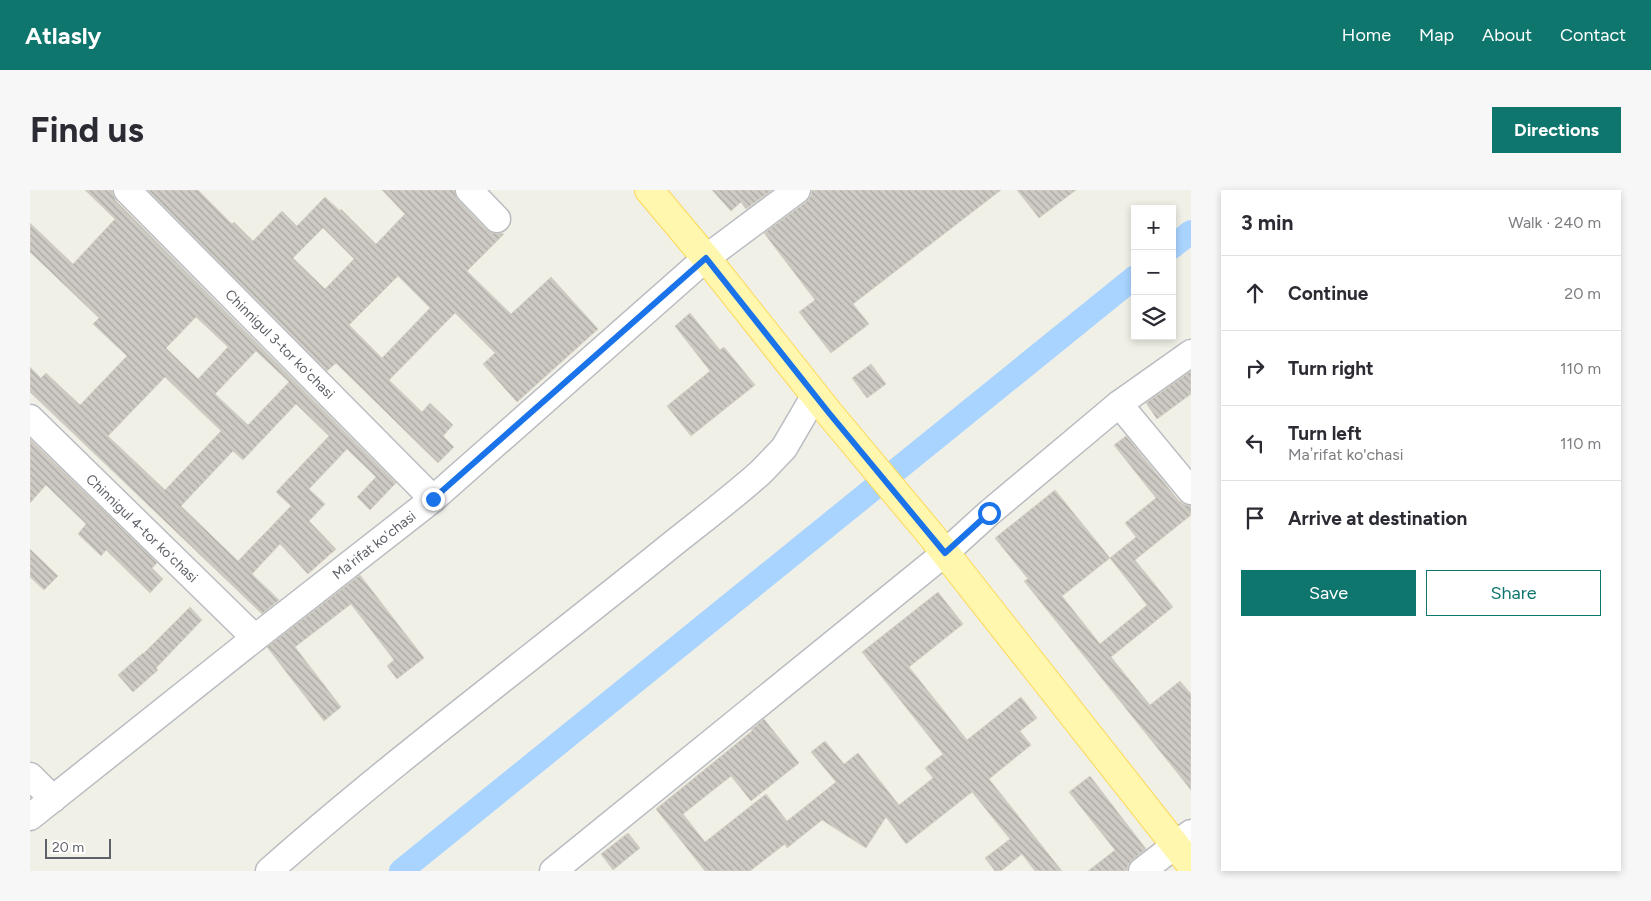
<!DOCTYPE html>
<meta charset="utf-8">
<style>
:root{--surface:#fff;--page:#f7f7f7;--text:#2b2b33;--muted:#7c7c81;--line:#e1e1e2;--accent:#0f766e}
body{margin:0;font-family:Figtree,sans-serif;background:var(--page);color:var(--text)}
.controls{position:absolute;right:15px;top:15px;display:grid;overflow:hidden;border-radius:0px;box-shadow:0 2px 8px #0003}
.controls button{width:45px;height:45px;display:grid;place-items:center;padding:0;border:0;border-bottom:1px solid var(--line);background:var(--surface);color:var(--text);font:25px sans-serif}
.scale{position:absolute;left:15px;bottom:12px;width:66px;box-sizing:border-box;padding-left:5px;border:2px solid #5e6268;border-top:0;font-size:14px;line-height:18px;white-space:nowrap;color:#5e6268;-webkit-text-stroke:4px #fff;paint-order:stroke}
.stop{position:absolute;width:15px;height:15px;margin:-11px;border:4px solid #1a73e8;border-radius:50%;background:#fff}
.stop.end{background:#1a73e8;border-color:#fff;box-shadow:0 1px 5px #0008}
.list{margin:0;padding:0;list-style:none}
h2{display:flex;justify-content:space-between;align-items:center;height:65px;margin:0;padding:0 20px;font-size:21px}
h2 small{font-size:16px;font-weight:400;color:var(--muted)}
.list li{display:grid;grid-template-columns:32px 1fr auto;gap:15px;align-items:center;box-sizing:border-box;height:75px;padding:0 20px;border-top:1px solid var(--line)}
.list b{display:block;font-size:19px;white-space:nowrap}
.list p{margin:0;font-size:16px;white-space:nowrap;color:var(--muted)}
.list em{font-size:16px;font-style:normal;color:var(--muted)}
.actions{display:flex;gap:10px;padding:15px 20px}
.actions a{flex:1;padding:11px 0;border:1px solid var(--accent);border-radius:0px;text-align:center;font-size:18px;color:var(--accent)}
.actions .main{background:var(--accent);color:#fff}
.icon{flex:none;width:28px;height:28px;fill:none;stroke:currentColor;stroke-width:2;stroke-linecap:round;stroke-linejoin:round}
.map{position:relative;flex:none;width:1161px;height:681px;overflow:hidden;border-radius:0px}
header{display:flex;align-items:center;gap:30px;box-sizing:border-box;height:70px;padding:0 25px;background:var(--accent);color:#fff}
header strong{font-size:24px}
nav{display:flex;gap:28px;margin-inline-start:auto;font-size:18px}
.intro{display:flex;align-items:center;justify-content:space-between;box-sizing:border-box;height:120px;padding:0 30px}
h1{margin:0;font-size:35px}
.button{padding:12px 22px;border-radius:0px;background:var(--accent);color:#fff;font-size:18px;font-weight:700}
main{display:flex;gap:30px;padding:0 30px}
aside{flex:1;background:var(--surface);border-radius:0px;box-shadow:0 2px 8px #0003}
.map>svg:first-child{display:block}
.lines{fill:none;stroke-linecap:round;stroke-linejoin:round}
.canal{stroke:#a9d4ff;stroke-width:24}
.building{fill:url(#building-back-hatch);stroke:#d7d2c4;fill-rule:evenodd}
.minor-casing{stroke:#b9bcc1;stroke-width:29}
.major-casing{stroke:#fcd855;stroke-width:30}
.minor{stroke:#fff;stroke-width:26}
.major{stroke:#fff7ae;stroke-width:28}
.route{stroke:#1a73e8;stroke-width:6}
.labels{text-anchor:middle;stroke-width:5;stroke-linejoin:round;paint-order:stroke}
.street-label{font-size:14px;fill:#5e6268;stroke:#fff}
</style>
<header>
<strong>Atlasly</strong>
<nav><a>Home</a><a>Map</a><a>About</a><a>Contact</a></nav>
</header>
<div class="intro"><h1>Find us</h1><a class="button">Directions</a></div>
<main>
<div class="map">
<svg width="1161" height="681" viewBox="0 0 1161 681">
<defs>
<pattern id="building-back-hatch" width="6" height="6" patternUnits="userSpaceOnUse" patternTransform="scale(1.25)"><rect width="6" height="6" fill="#cdcac4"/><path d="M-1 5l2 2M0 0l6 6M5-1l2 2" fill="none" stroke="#aaa7a3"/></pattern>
</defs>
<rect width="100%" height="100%" fill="#f1f0e7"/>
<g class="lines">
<!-- canal -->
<g class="canal">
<path d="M1142,57L1161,42"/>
<path d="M371,681L1105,87"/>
</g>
</g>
<!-- building -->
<g class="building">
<path d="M55,0H82L83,4L86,11L366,293L340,320L327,307L346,287L317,259L279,299L295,314L279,331L306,359L278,384L250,354L222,384L249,410L232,424L0,202V177L11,188L16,183L50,215L97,166L63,134L69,128L0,62V33L43,74L85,29ZM166,127L198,157L168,189L136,158ZM226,161L259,192L218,235L185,204ZM135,187L191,241L135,300L78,246ZM266,214L299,246L246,302L261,316L208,371L151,316L203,261L213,270Z"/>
<path d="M118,0H168L202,34L204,32L223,51L252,21L267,36L295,7L310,21L311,19L346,54L375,24L352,0H424L428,10L456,39L463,43L474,44L437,81L481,124L521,87L568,139L487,212L453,174L465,163L425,123L359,190L392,222L400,213L423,235L413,246L424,257L408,273L306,173L297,181ZM293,38L324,69L295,99L263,68ZM368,86L400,118L352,168L319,135Z"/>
<path d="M682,0H742L716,19L711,12L701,21Z"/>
<path d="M782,0H971L823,114L839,134L801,163L769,122L785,110L734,43L776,12L781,6Z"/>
<path d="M987,0H1046L1009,28Z"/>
<path d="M660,123L690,160L694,157L725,195L661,246L637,216L680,181L645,136Z"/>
<path d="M841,174L856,194L837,208L822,188Z"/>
<path d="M1161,181V204L1127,229L1116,213Z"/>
<path d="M1096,246L1149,311L1155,315L1161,316V325L1105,370L1143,417L1081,467L1120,515L1150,491L1161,504V600L994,391L998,389L965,348L1025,300L1080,368L1106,347L1095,333L1126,308L1084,255ZM1080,368L1117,415L1070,454L1032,406Z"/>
<path d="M0,249L127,373L122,378L133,389L120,403L76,360L71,366L48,344L56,334L16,295L0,313Z"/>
<path d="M0,359L28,386L14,400L0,387Z"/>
<path d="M330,385L394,468L367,489L357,476L364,470L321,414L265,457L311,517L294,531L237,457Z"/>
<path d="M908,402L933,434L879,477L937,550L991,507L1007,528L990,541L1001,555L959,589L1032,681H1005L992,664L971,681H965L955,668L980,649L942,602L876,654L856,627L836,658L792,630L757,658L755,654L720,681H675L626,619L722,541L721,540L734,529L769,573L721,611L701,586L653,624L675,652L736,604L757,631L806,592L781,562L795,551L814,574L828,563L869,615L903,588L895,578L913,564L832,462Z"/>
<path d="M160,417L172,430L126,478L128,480L103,502L88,485L113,463V464Z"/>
<path d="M1060,586L1116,659L1102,670L1098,675L1097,681H1058L1085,660L1039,602Z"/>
<path d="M598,643L610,658L583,680L571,664Z"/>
</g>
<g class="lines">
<defs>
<g id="minor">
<path d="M97,0L403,309"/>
<path d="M439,0L467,29"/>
<path d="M1089,214L1161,301"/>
<path d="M0,228L225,448"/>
<path d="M0,586L23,609"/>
<path d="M0,627L225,448L403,309L676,68L767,0"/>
<path d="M239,681C368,567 506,465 640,356C670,332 702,308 731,282L754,258L785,205"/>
<path d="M523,681L915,363L959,323L1089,214L1161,163"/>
<path d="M1112,681L1161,643"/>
</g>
<path id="major" d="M619,0L676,68L799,223L901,345L1161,675"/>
</defs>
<!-- minor casing -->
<use href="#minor" class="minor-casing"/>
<!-- major casing -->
<use href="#major" class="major-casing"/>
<!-- minor -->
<use href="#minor" class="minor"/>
<!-- major -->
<use href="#major" class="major"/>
</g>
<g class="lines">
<!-- route -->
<path class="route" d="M403,309L676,68L799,223L915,363L959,323"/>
</g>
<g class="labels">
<!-- street labels -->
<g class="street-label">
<text transform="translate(250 154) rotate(45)" y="5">Chinnigul 3-tor koʻchasi</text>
<text transform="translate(112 338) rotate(44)" y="5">Chinnigul 4-tor koʻchasi</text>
<text transform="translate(344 355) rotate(-38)" y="5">Maʼrifat ko'chasi</text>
</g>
</g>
</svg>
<div class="controls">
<button>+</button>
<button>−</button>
<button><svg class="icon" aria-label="layers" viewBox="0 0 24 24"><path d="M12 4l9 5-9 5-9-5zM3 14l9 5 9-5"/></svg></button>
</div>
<div class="scale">20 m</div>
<div class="stop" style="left:959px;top:323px"></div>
<div class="stop end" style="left:403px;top:309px"></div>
</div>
<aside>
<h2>3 min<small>Walk · 240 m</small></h2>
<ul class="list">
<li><svg class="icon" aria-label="ahead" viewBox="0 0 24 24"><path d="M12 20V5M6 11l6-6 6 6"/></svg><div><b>Continue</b></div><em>20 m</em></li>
<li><svg class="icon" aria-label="right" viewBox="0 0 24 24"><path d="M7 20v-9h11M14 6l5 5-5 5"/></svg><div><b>Turn right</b></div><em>110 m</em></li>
<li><svg class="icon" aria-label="left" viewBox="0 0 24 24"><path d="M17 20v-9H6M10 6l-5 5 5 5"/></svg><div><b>Turn left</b><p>Maʼrifat ko'chasi</p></div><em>110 m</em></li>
<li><svg class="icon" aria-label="arrive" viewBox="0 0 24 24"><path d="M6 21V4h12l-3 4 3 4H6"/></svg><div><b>Arrive at destination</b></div></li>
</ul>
<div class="actions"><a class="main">Save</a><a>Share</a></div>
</aside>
</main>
